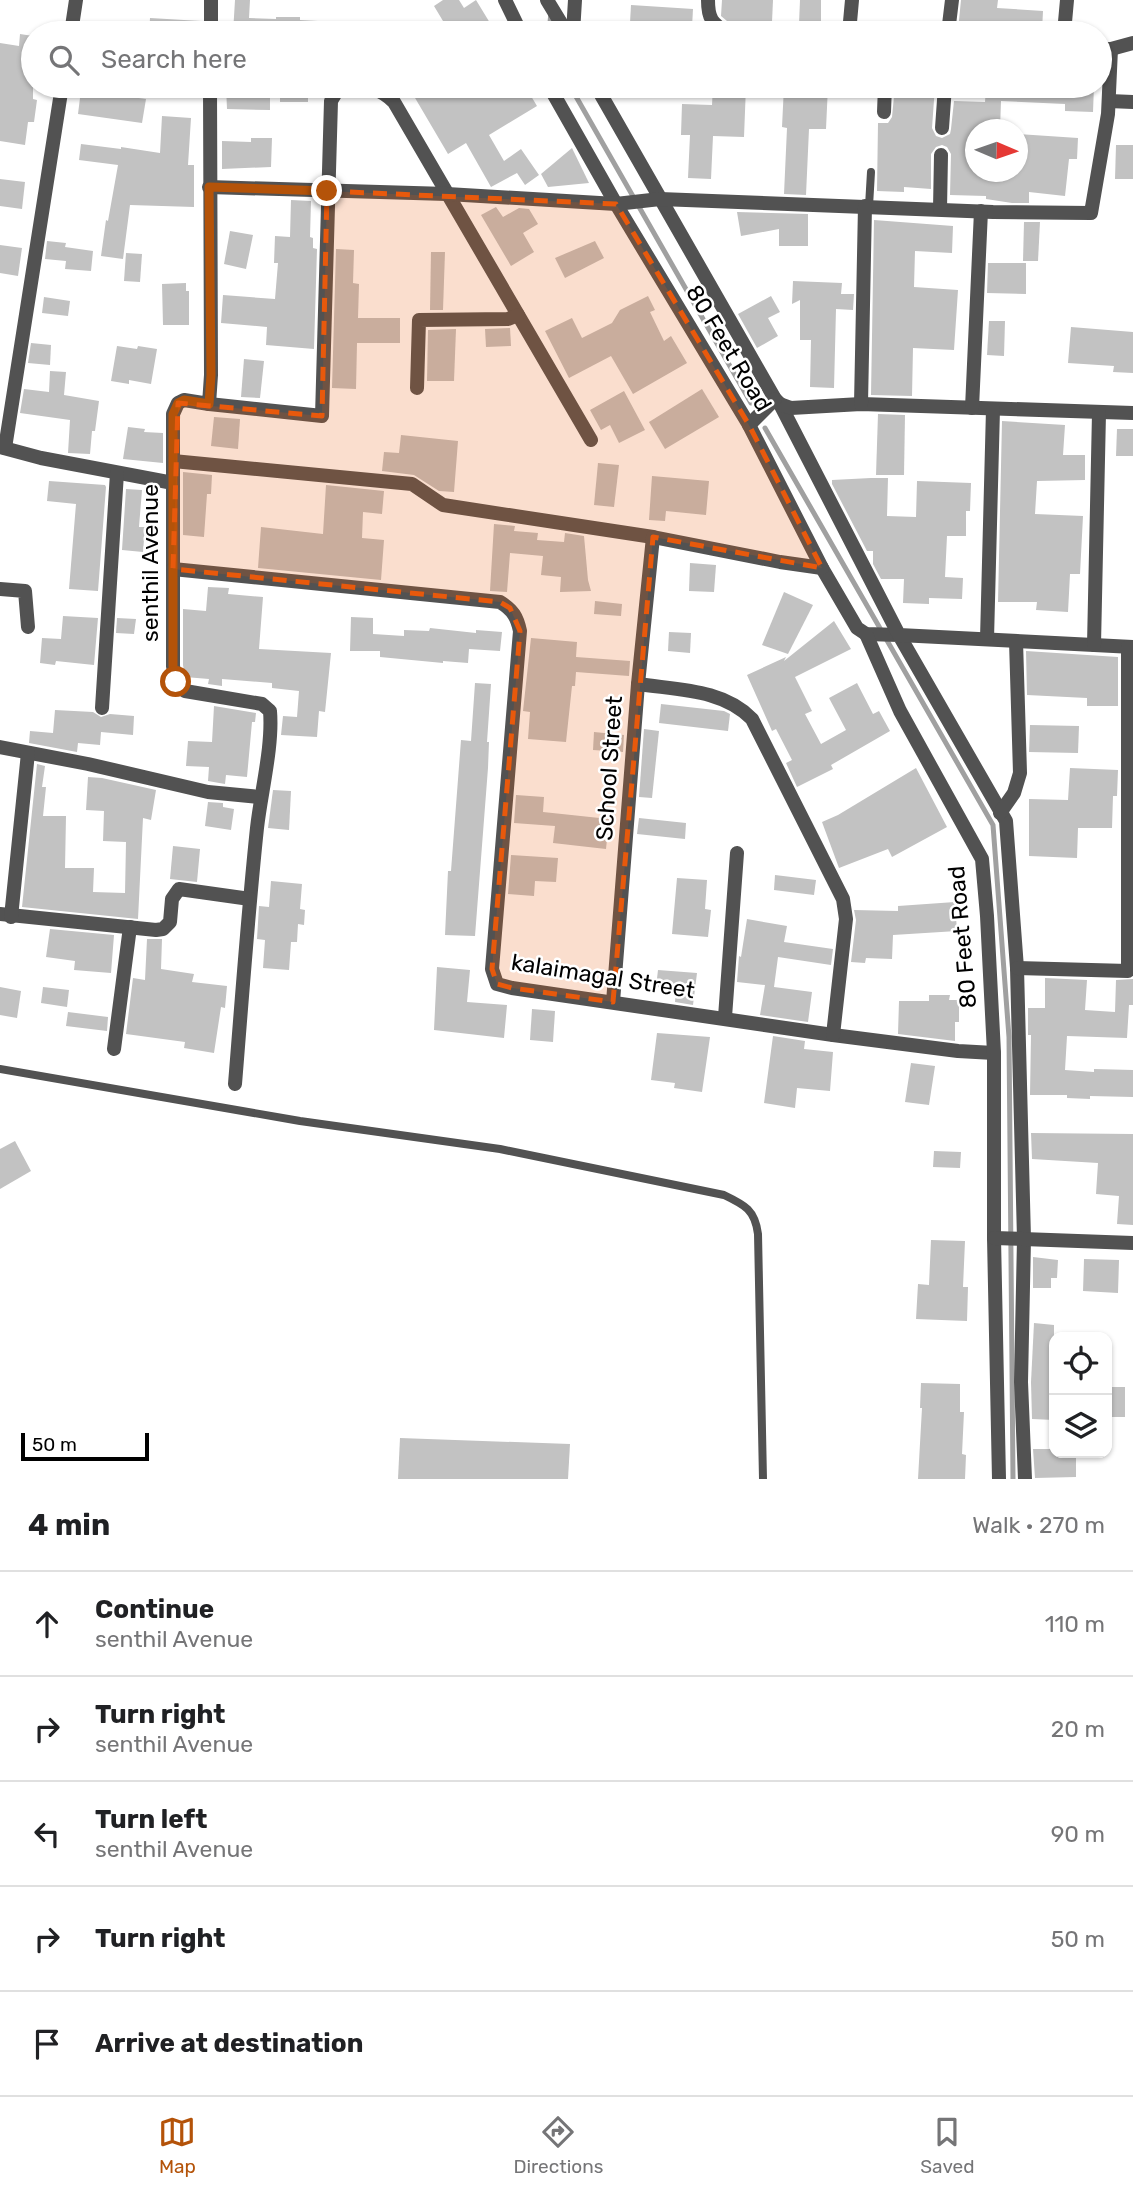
<!DOCTYPE html>
<meta charset="utf-8">
<style>
:root{--surface:#fff;--page:#f6f6f6;--text:#202124;--muted:#757577;--line:#e0e0e0;--accent:#b45309}
body{margin:0;font-family:Rubik,sans-serif;background:var(--page);color:var(--text)}
.controls{position:absolute;right:21px;bottom:21px;display:grid;overflow:hidden;border-radius:14px;box-shadow:0 2px 5px #0004}
.controls button{width:63px;height:63px;display:grid;place-items:center;padding:0;border:0;border-bottom:2px solid var(--line);background:var(--surface);color:var(--text);font:35px sans-serif}
.compass{position:absolute;left:965px;top:119px;width:63px;height:63px;border-radius:50%;background:var(--surface);box-shadow:0 2px 5px #0004;rotate:92deg}
.scale{position:absolute;left:21px;bottom:18px;width:128px;box-sizing:border-box;padding-left:7px;border:4px solid #000;border-top:0;font-size:19px;line-height:24px;white-space:nowrap;color:#000;-webkit-text-stroke:5px #fff;paint-order:stroke}
.stop{position:absolute;width:21px;height:21px;margin:-16px;border:5px solid #b45309;border-radius:50%;background:#fff}
.stop.end{background:#b45309;border-color:#fff;box-shadow:0 2px 7px #0008}
.list{margin:0;padding:0;list-style:none}
h2{display:flex;justify-content:space-between;align-items:center;height:91px;margin:0;padding:0 28px;font-size:30px}
h2 small{font-size:23px;font-weight:400;color:var(--muted)}
.list li{display:grid;grid-template-columns:46px 1fr auto;gap:21px;align-items:center;box-sizing:border-box;height:105px;padding:0 28px;border-top:2px solid var(--line)}
.list b{display:block;font-size:26px;white-space:nowrap}
.list p{margin:0;font-size:23px;white-space:nowrap;color:var(--muted)}
.list em{font-size:23px;font-style:normal;color:var(--muted)}
.icon{flex:none;width:38px;height:38px;fill:none;stroke:currentColor;stroke-width:2;stroke-linecap:round;stroke-linejoin:round}
.map{position:relative;flex:none;width:1133px;height:1479px;overflow:hidden}
.search{position:absolute;background:var(--surface);box-shadow:0 2px 5px #0004;left:21px;right:21px;top:21px;height:77px;display:flex;align-items:center;gap:18px;box-sizing:border-box;padding:0 24px;border-radius:38px;color:var(--muted);font-size:26px}
.sheet{height:616px;background:var(--surface)}
nav{display:flex;justify-content:space-around;align-items:center;box-sizing:border-box;height:98px;border-top:2px solid var(--line);background:var(--surface);font-size:19px;color:var(--muted)}
nav a{display:grid;justify-items:center;gap:4px}
nav .on{color:var(--accent)}
.map>svg:first-child{display:block}
.lines{fill:none;stroke-linecap:round;stroke-linejoin:round}
.stream{stroke:#a0a0a0;stroke-width:5}
.building{fill:#c2c2c2}
.lane{stroke:#525252;stroke-width:8}
.street{stroke:#525252;stroke-width:14}
.route{stroke:#b45309;stroke-width:9}
.marked{fill:#e8590c;fill-opacity:0.2;stroke:#e8590c;stroke-width:5;stroke-dasharray:14 9;stroke-linejoin:round}
.labels{text-anchor:middle;stroke-width:5;stroke-linejoin:round;paint-order:stroke}
.street-label{font-size:23px;fill:#000;stroke:#fff}
</style>
<div class="map">
<svg width="1133" height="1479" viewBox="0 0 1133 1479">
<rect width="100%" height="100%" fill="#fff"/>
<g class="lines">
<!-- stream -->
<g class="stream">
<path d="M549,33L551,12"/>
<path d="M570,86L751,403"/>
<path d="M765,428L993,825L1009,1037L1013,1479"/>
</g>
</g>
<!-- building -->
<g class="building">
<path d="M235,0H250L249,18L276,19V17H300V20L336,22V33H233Z"/>
<path d="M443,0H459L464,8L476,0L490,23L474,33H425L443,21L434,6Z"/>
<path d="M722,0H773L772,22L727,21L721,16Z"/>
<path d="M800,0H821V24H799Z"/>
<path d="M961,0H998L997,8L1043,11L1042,31L995,29L994,33H991L958,30Z"/>
<path d="M631,5L693,9L692,27L630,23Z"/>
<path d="M150,18L201,21V33H149Z"/>
<path d="M20,34L33,36V99L37,100L34,122H28L25,145L0,141V43L19,46Z"/>
<path d="M226,86H254V92H270V110L227,109Z"/>
<path d="M280,86L308,87V102H280Z"/>
<path d="M408,86H525L537,106L489,135L504,161L521,149L539,175L525,185L517,173L491,187L466,143L448,154Z"/>
<path d="M713,86H746L744,137L713,136L711,179L688,178L690,135H681L682,104L712,105Z"/>
<path d="M784,86H828L826,129H809L806,195L784,194L787,128L782,127Z"/>
<path d="M895,86H935L932,128L936,136L942,138L950,134L951,129L954,101L985,102L986,86H1094L1093,112L1065,111V104L1001,101L1000,130H976V172H1018V134L1078,138L1077,159H1069L1065,196L1029,192V203H1012L986,199V196L950,195L951,154L947,147L942,145L936,147L931,154V189L904,187V192L877,191L878,123H888L892,117Z"/>
<path d="M81,90L146,99L142,123L78,114Z"/>
<path d="M162,116L191,118L188,165H194V207L130,205L123,259L101,256L106,220L108,221L118,165L79,160L81,144L121,149V147L160,153Z"/>
<path d="M251,138H272L271,167L222,169V141L251,142Z"/>
<path d="M1116,145H1133V179H1115Z"/>
<path d="M572,148L589,183L548,187L541,174Z"/>
<path d="M0,179L25,182L22,209L0,206Z"/>
<path d="M291,200L311,201L310,237L313,238V248L317,249L314,349L266,345L267,327L221,323L223,295L275,299L278,263H274L275,236L290,237Z"/>
<path d="M496,207L503,217L519,208L529,209L538,224L523,233L534,252L511,266L481,215Z"/>
<path d="M737,212L808,214V246H779V229L741,236Z"/>
<path d="M874,220L953,226L952,253L915,251L914,287L958,290L954,350L913,348L912,396L871,395Z"/>
<path d="M1024,222H1040L1038,261H1023Z"/>
<path d="M230,231L253,235L246,269L224,264Z"/>
<path d="M47,241L66,243L65,247L93,251L91,271L65,269L66,261L45,259Z"/>
<path d="M595,241L604,258L565,278L555,258Z"/>
<path d="M0,245L22,248L18,276L0,273Z"/>
<path d="M336,249L354,250L353,283L359,284L358,318H400V343H357L356,389L332,388Z"/>
<path d="M431,252H445L443,310H430Z"/>
<path d="M126,253L142,254L140,282L124,281Z"/>
<path d="M988,263H1026V294L987,293Z"/>
<path d="M793,281L842,283L841,294H854L853,310L836,309L834,388L810,387L811,340H800V300L792,304Z"/>
<path d="M186,283V291H189V325H163L162,284Z"/>
<path d="M648,296L655,310L650,312L664,341L671,336L687,363L633,394L611,356L569,378L545,331L572,318L582,338L612,323L620,310Z"/>
<path d="M771,296L780,312L768,318L778,336L757,348L738,314Z"/>
<path d="M44,297L70,301L68,316L42,313Z"/>
<path d="M989,321H1005L1004,356L987,355Z"/>
<path d="M1071,327L1133,332V373L1113,372L1114,366L1068,363Z"/>
<path d="M510,328L511,346L486,347L485,329Z"/>
<path d="M456,329L454,381H427L428,330Z"/>
<path d="M31,343L51,345L50,365L28,363Z"/>
<path d="M117,346L137,349L138,346L157,349L151,384L129,380V384L111,381Z"/>
<path d="M244,359L264,361L260,398L241,397Z"/>
<path d="M50,371L66,372L64,395L99,401L95,431H92L90,454L68,453L70,420L20,413L24,389L49,392Z"/>
<path d="M702,389L719,417L665,449L649,422Z"/>
<path d="M624,391L645,430L619,443L610,425L601,430L590,410Z"/>
<path d="M878,414L905,415L904,475H876Z"/>
<path d="M214,417L240,419L238,449L211,446Z"/>
<path d="M1002,421L1065,425L1063,455H1085V480L1037,481L1035,514L1083,516L1080,574H1070L1068,612L1036,610L1037,602H998Z"/>
<path d="M128,427L145,429L144,432L163,433V463L123,459Z"/>
<path d="M1117,429H1133V456H1116Z"/>
<path d="M401,435L458,441L454,492L439,491L414,475L382,471L384,452L399,453Z"/>
<path d="M598,463L619,465L614,507L594,505Z"/>
<path d="M183,472L212,475L211,494H207L204,537L183,535Z"/>
<path d="M652,476L709,481L706,515L666,511L665,521L649,520Z"/>
<path d="M871,478H888L887,516L916,517L917,481L971,483L970,511H966V536H947L945,577L963,578L962,599L929,598V604L903,603L904,579H881L873,564V551H867L832,484V480Z"/>
<path d="M49,481L105,485L106,487L98,591L69,589L76,504L47,501Z"/>
<path d="M326,485L384,491L382,514L363,512L362,538L384,540L381,580L258,568L261,527L323,534Z"/>
<path d="M126,489L142,490L139,527H145L143,552L122,550Z"/>
<path d="M494,524L515,526L514,531L538,533L537,540L564,542L565,533L584,536L588,580L591,591L560,592L561,577L541,575L543,556L510,553L507,592L490,591Z"/>
<path d="M690,563L716,565L714,592L689,591Z"/>
<path d="M208,587L229,588L228,594L263,597L259,649L331,653L325,712L319,711L317,737L281,735L283,716L297,717L299,691L272,688V683L222,679V686L208,684L209,679L185,677L183,665V609L206,611Z"/>
<path d="M784,592L813,605L788,654L762,645Z"/>
<path d="M595,601L622,604L621,616L594,614Z"/>
<path d="M63,616L98,618L94,665L56,661L55,665L40,663L42,638L61,639Z"/>
<path d="M351,617L373,618V634L404,636V630L429,631L430,628L476,633V630L502,632L500,651L469,649L468,663L443,661V663L380,657V651H350Z"/>
<path d="M117,618L136,619L134,634L116,633Z"/>
<path d="M834,621L851,649L795,677L812,711L805,714L821,744L846,730L829,698L857,683L873,714L879,711L890,731L831,765L833,769L797,787L786,763L792,760L776,729L772,731L747,675L786,657L784,661Z"/>
<path d="M669,632L691,633L690,653L668,651Z"/>
<path d="M531,638L577,642L576,657L630,661L629,676L576,672L575,686H572L566,742L528,739L530,712L523,711Z"/>
<path d="M1026,651L1118,657V706H1087V698L1027,695Z"/>
<path d="M475,683L491,684L487,742H489L488,768L475,936L445,935L448,871H451L461,740L471,741Z"/>
<path d="M661,704L724,711L730,714L728,731L659,723Z"/>
<path d="M214,706L256,713L255,722H252L247,777L226,775L225,784L208,781L209,767L186,766L188,741L212,742Z"/>
<path d="M55,710L93,712L101,717L110,714L134,716L133,735L101,732L100,745L78,743L77,752L29,743L30,731L53,733Z"/>
<path d="M1030,725L1079,726L1078,753L1029,752Z"/>
<path d="M644,729L659,731L652,798L639,797Z"/>
<path d="M594,732L624,735L623,752L593,750Z"/>
<path d="M37,764L45,766L42,787H46L43,816H66L65,868H94L93,892L125,893L126,842L103,841L104,811L86,810L88,777L102,778L156,790L151,820L143,818L138,919L22,907Z"/>
<path d="M916,768L947,827L892,857L888,849L839,868L822,822L838,815Z"/>
<path d="M1070,768L1118,770L1117,796H1113L1112,828H1078L1077,858L1029,856V799L1068,800Z"/>
<path d="M273,790L291,791L289,830L268,828Z"/>
<path d="M516,795L544,797L543,812L609,819L606,849L553,843L555,826L514,823Z"/>
<path d="M208,802L223,803V807L234,809L231,830L205,826Z"/>
<path d="M639,818L686,823L685,839L637,834Z"/>
<path d="M173,846L200,849L197,882L170,879Z"/>
<path d="M511,855L558,858L556,882L535,881L534,896L508,894Z"/>
<path d="M775,875L816,880L814,895L774,890Z"/>
<path d="M677,878L707,880L705,909L711,910L708,937L672,934Z"/>
<path d="M271,881L302,884L300,909L305,910L304,925L298,924L297,942H291L289,970L263,968L265,940L257,939L259,906L269,907Z"/>
<path d="M955,902L957,931L893,935L892,959L866,958L865,963L851,962L856,920L854,910L898,911V906Z"/>
<path d="M747,919L787,926L784,942L833,949L831,965L778,957L774,987L812,992L808,1022L760,1015L765,985L737,982L739,956L741,957Z"/>
<path d="M50,929L114,935L111,973L74,970L75,961L46,957Z"/>
<path d="M147,939H162L161,969L194,974L192,982L227,986L225,1008L221,1007L214,1053L184,1048L185,1042L126,1034L133,978L145,980Z"/>
<path d="M437,967L470,970L467,1002L507,1005L504,1038L434,1030Z"/>
<path d="M658,970L697,973L693,1005L675,1002L676,989L656,987Z"/>
<path d="M1045,978L1087,980L1085,1010L1115,1012L1116,980L1133,979V1005H1129L1127,1038L1067,1036L1065,1070L1094,1072V1069L1133,1070V1097L1090,1096V1099L1067,1098V1095H1030L1031,1035H1028V1008H1045Z"/>
<path d="M0,987L21,991L17,1018L0,1015Z"/>
<path d="M43,987L69,990L67,1007L41,1003Z"/>
<path d="M929,995H950L949,1000H959V1022H955V1041L898,1034L899,1001H929Z"/>
<path d="M532,1009L555,1011L553,1042L530,1040Z"/>
<path d="M68,1012L108,1017L107,1031L66,1026Z"/>
<path d="M657,1033L710,1037L702,1092L674,1088L675,1083L651,1080Z"/>
<path d="M773,1036L805,1041L804,1049L833,1052L830,1091L797,1088L795,1108L764,1103Z"/>
<path d="M911,1063L935,1066L929,1105L905,1102Z"/>
<path d="M1031,1133L1133,1134V1225L1117,1224L1119,1196L1096,1194L1098,1163L1032,1159Z"/>
<path d="M15,1141L31,1171L0,1189V1149Z"/>
<path d="M934,1151L961,1152L960,1168L933,1167Z"/>
<path d="M931,1240L965,1241L963,1287H968L967,1321L916,1319L918,1284L929,1285Z"/>
<path d="M1033,1257L1058,1260L1057,1278H1051V1288H1033Z"/>
<path d="M1084,1259L1119,1260L1118,1293L1083,1291Z"/>
<path d="M1034,1323L1054,1325V1420L1032,1419L1031,1382Z"/>
<path d="M921,1383L960,1384V1412H964L962,1454L966,1455L965,1479H918L922,1408H920Z"/>
<rect x="1107" y="1387" width="18" height="30"/>
<path d="M400,1438L570,1444L568,1479H398Z"/>
<path d="M1033,1449H1054V1453H1076V1477L1035,1478Z"/>
</g>
<g class="lines">
<!-- lane -->
<g class="lane">
<path d="M869,206L871,172"/>
<path d="M0,1069L300,1121L500,1149L724,1195C745,1205 755,1210 758,1234L763,1479"/>
</g>
<!-- street -->
<g class="street">
<path d="M505,0L521,33"/>
<path d="M547,0L567,33"/>
<path d="M708,0C708,19 712,23 727,33"/>
<path d="M71,33L76,0"/>
<path d="M211,33V0"/>
<path d="M573,33L575,0"/>
<path d="M849,33L852,0"/>
<path d="M948,33L952,0"/>
<path d="M1064,33L1067,0"/>
<path d="M1100,49H1111L1133,43"/>
<path d="M210,86L211,375L209,404L184,400L178,403L173,414V666L176,682L185,691L262,704L270,711C273,746 261,792 257,828C248,913 242,998 235,1084"/>
<path d="M350,86C368,86 381,89 394,102L591,440"/>
<path d="M549,86L616,204L749,425L822,568L857,628L866,634L899,635L1006,821L1017,968L1024,1239L1021,1382L1025,1479"/>
<path d="M596,86L775,399L780,404L899,635L1133,647"/>
<path d="M1109,101L1133,102"/>
<path d="M884,112L885,86"/>
<path d="M942,128L945,86"/>
<path d="M209,187L447,194L616,204L660,199L993,212L1091,213L1108,114L1111,49"/>
<path d="M940,209L941,155"/>
<path d="M417,388L419,320L508,319L518,315"/>
<path d="M209,404L322,416L331,101L337,91L347,86"/>
<path d="M780,404L791,408L861,404L1133,413"/>
<path d="M861,404L865,206"/>
<path d="M972,408L981,211"/>
<path d="M749,425L775,399"/>
<path d="M0,447L41,458L173,483"/>
<path d="M5,448L62,86"/>
<path d="M173,461L412,484L443,505L653,537L780,562L822,568"/>
<path d="M173,569L500,602C513,610 517,617 520,631L492,969L497,984L512,988L833,1035L958,1051L994,1053"/>
<path d="M0,589L25,591L28,627"/>
<path d="M866,634L900,711L982,859L987,916L994,1053V1238L999,1479"/>
<path d="M987,639L993,409"/>
<path d="M1094,645L1099,413"/>
<path d="M638,684C678,690 723,689 752,719L843,899L846,919L833,1035"/>
<path d="M102,708L117,473"/>
<path d="M0,747L88,764L208,792L260,797"/>
<path d="M1000,813L1014,793L1020,773L1016,641"/>
<path d="M0,914L156,930L163,929L170,922L172,899L179,889L250,899"/>
<path d="M11,917L28,753"/>
<path d="M1017,968L1128,971V647"/>
<path d="M613,1002L638,684L653,537"/>
<path d="M725,1017L737,853"/>
<path d="M114,1049L130,927"/>
<path d="M994,1238L1133,1243"/>
</g>
</g>
<g class="lines">
<!-- route -->
<path class="route" d="M176,682L173,666V414L178,403L184,400L209,404L211,375L209,187L327,191"/>
</g>
<!-- marked area -->
<path class="marked" d="M327,191L616,204L749,425L822,568L653,537L613,1002L512,988L497,984L492,969L520,631L510,608L500,602L173,569L178,403L322,416Z"/>
<g class="labels">
<!-- street labels -->
<g class="street-label">
<text transform="translate(729 348) rotate(59)" y="8">80 Feet Road</text>
<text transform="translate(150 563) rotate(-90)" y="8">senthil Avenue</text>
<text transform="translate(609 768) rotate(-86)" y="8">School Street</text>
<text transform="translate(962 937) rotate(-95)" y="8">80 Feet Road</text>
<text transform="translate(603 976) rotate(9)" y="8">kalaimagal Street</text>
</g>
</g>
</svg>
<div class="controls">
<button><svg class="icon" aria-label="locate" viewBox="0 0 24 24"><circle cx="12" cy="12" r="6"/><path d="M12 2v4M12 18v4M2 12h4M18 12h4"/></svg></button>
<button><svg class="icon" aria-label="layers" viewBox="0 0 24 24"><path d="M12 4l9 5-9 5-9-5zM3 14l9 5 9-5"/></svg></button>
</div>
<svg class="compass" viewBox="-18 -18 36 36"><path d="M0-13l5 13h-10z" fill="#e53935"/><path d="M0 13l5-13h-10z" fill="#757577"/></svg>
<div class="scale">50 m</div>
<div class="stop" style="left:176px;top:682px"></div>
<div class="stop end" style="left:327px;top:191px"></div>
<div class="search"><svg class="icon" aria-label="search" viewBox="0 0 24 24"><circle cx="10" cy="10" r="6"/><path d="M15 15l6 6"/></svg>Search here</div>
</div>
<section class="sheet">
<h2>4 min<small>Walk · 270 m</small></h2>
<ul class="list">
<li><svg class="icon" aria-label="ahead" viewBox="0 0 24 24"><path d="M12 20V5M6 11l6-6 6 6"/></svg><div><b>Continue</b><p>senthil Avenue</p></div><em>110 m</em></li>
<li><svg class="icon" aria-label="right" viewBox="0 0 24 24"><path d="M7 20v-9h11M14 6l5 5-5 5"/></svg><div><b>Turn right</b><p>senthil Avenue</p></div><em>20 m</em></li>
<li><svg class="icon" aria-label="left" viewBox="0 0 24 24"><path d="M17 20v-9H6M10 6l-5 5 5 5"/></svg><div><b>Turn left</b><p>senthil Avenue</p></div><em>90 m</em></li>
<li><svg class="icon" aria-label="right" viewBox="0 0 24 24"><path d="M7 20v-9h11M14 6l5 5-5 5"/></svg><div><b>Turn right</b></div><em>50 m</em></li>
<li><svg class="icon" aria-label="arrive" viewBox="0 0 24 24"><path d="M6 21V4h12l-3 4 3 4H6"/></svg><div><b>Arrive at destination</b></div></li>
</ul>
</section>
<nav>
<a class="on"><svg class="icon" aria-label="map" viewBox="0 0 24 24"><path d="M3 6l6-2 6 2 6-2v14l-6 2-6-2-6 2zM9 4v14M15 6v14"/></svg>Map</a>
<a><svg class="icon" aria-label="directions" viewBox="0 0 24 24"><path d="M12 3l9 9-9 9-9-9zM9 14v-3h6M13 9l2 2-2 2"/></svg>Directions</a>
<a><svg class="icon" aria-label="saved" viewBox="0 0 24 24"><path d="M7 4h10v16l-5-4-5 4z"/></svg>Saved</a>
</nav>
